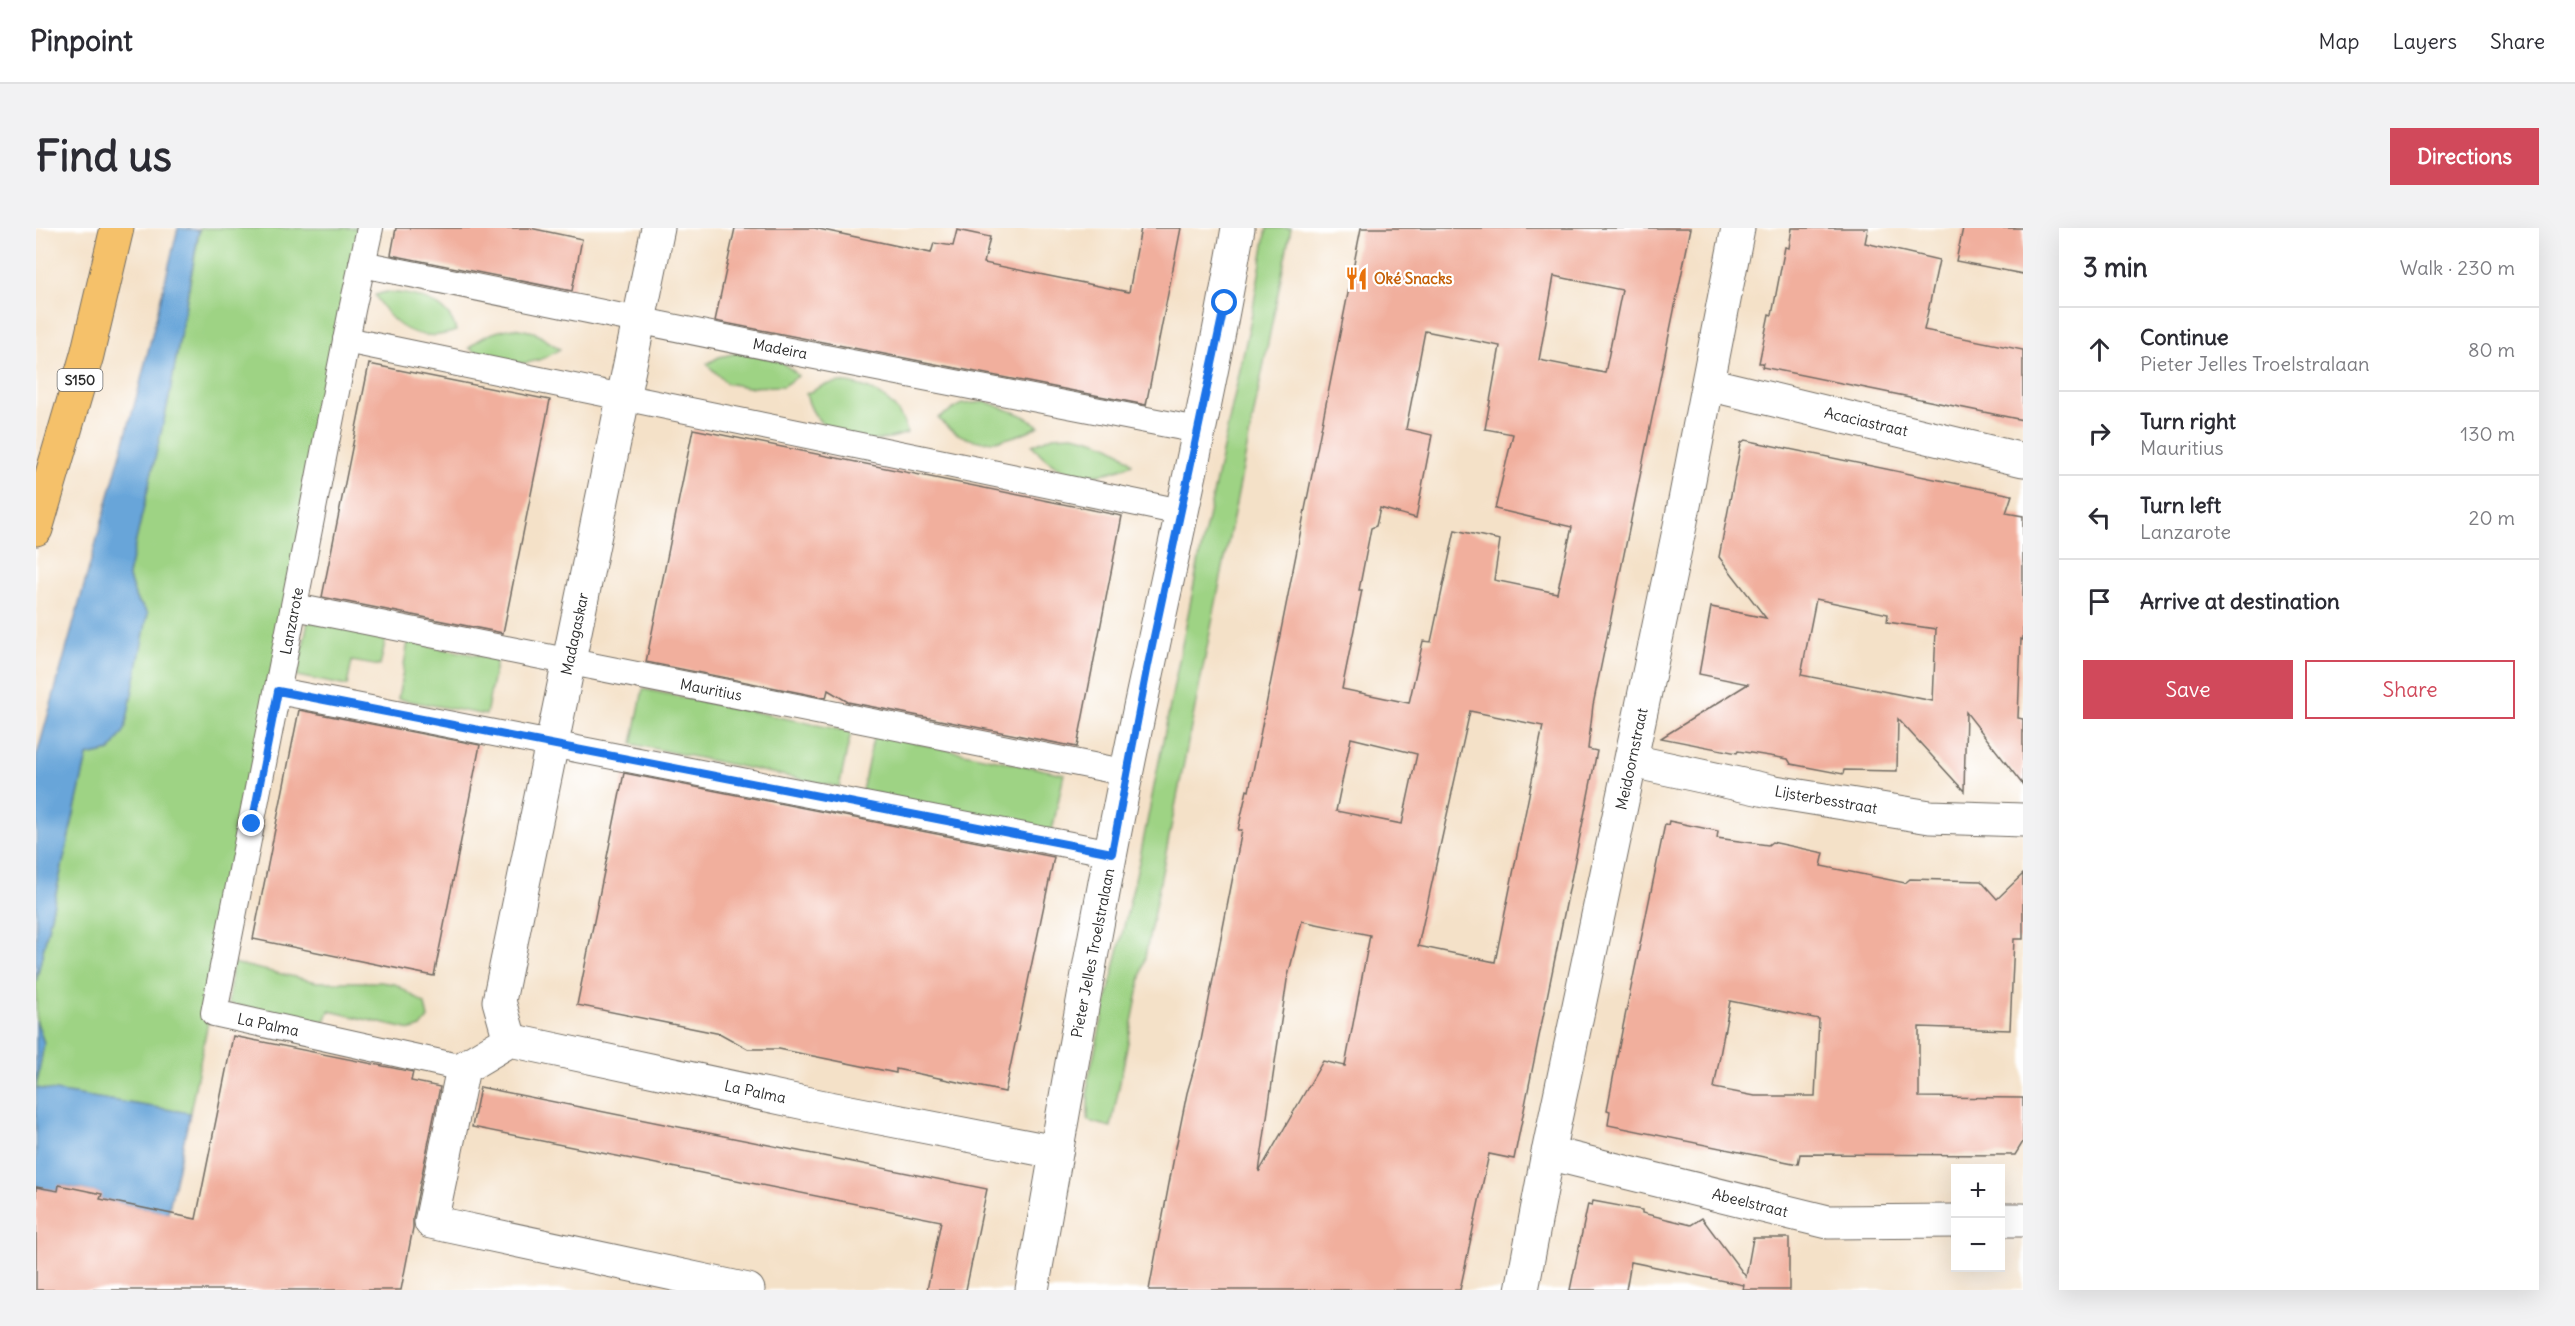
<!DOCTYPE html>
<meta charset="utf-8">
<style>
:root{--surface:#fff;--page:#f2f2f3;--text:#2b2b33;--muted:#7c7c81;--line:#e1e1e2;--accent:#d1495b}
body{margin:0;font-family:Delius,sans-serif;background:var(--page);color:var(--text)}
.controls{position:absolute;right:18px;bottom:18px;display:grid;overflow:hidden;border-radius:0px;box-shadow:0 6px 24px #0002}
.controls button{width:54px;height:54px;display:grid;place-items:center;padding:0;border:0;border-bottom:2px solid var(--line);background:var(--surface);color:var(--text);font:30px sans-serif}
.stop{position:absolute;width:18px;height:18px;margin:-14px;border:4px solid #1a73e8;border-radius:50%;background:#fff}
.stop.end{background:#1a73e8;border-color:#fff;box-shadow:0 2px 6px #0008}
.list{margin:0;padding:0;list-style:none}
h2{display:flex;justify-content:space-between;align-items:center;height:78px;margin:0;padding:0 24px;font-size:26px}
h2 small{font-size:20px;font-weight:400;color:var(--muted)}
.list li{display:grid;grid-template-columns:39px 1fr auto;gap:18px;align-items:center;box-sizing:border-box;height:84px;padding:0 24px;border-top:2px solid var(--line)}
.list b{display:block;font-size:22px;white-space:nowrap}
.list p{margin:0;font-size:20px;white-space:nowrap;color:var(--muted)}
.list em{font-size:20px;font-style:normal;color:var(--muted)}
.actions{display:flex;gap:12px;padding:18px 24px}
.actions a{flex:1;padding:14px 0;border:2px solid var(--accent);border-radius:0px;text-align:center;font-size:21px;color:var(--accent)}
.actions .main{background:var(--accent);color:#fff}
.icon{flex:none;width:33px;height:33px;fill:none;stroke:currentColor;stroke-width:2;stroke-linecap:round;stroke-linejoin:round}
.map{position:relative;flex:none;width:1987px;height:1062px;overflow:hidden;border-radius:0px}
header{display:flex;align-items:center;gap:36px;box-sizing:border-box;height:84px;padding:0 30px;background:var(--surface);border-bottom:2px solid var(--line)}
header strong{font-size:28px}
nav{display:flex;gap:33px;margin-inline-start:auto;font-size:21px}
.intro{display:flex;align-items:center;justify-content:space-between;box-sizing:border-box;height:144px;padding:0 36px}
h1{margin:0;font-size:42px}
.button{padding:15px 27px;border-radius:0px;background:var(--accent);color:#fff;font-size:21px;font-weight:700}
main{display:flex;gap:36px;padding:0 36px}
aside{flex:1;background:var(--surface);border-radius:0px;box-shadow:0 6px 24px #0002}
.map>svg:first-child{display:block}
.green{fill:#9ed384;stroke:#647f58;stroke-width:1.5}
.water{fill:#67a5d9;stroke:#496882;stroke-width:1.5}
.building{fill:#f1af9d;fill-rule:evenodd}
.lines{fill:none;stroke-linecap:round;stroke-linejoin:round}
.pedestrian-casing{stroke:#716b62;stroke-width:28}
.minor-casing{stroke:#716b62;stroke-width:35}
.primary-casing{stroke:#716b62;stroke-width:35}
.pedestrian{stroke:#fff;stroke-width:26}
.minor{stroke:#fff;stroke-width:33}
.primary{stroke:#f5c16b;stroke-width:33}
.route{stroke:#1a73e8;stroke-width:8}
.labels{text-anchor:middle;stroke-width:4.5;stroke-linejoin:round;paint-order:stroke}
.shield{fill:#fff;stroke:#6b6b6b;stroke-width:1.5}
.shield-label{font-size:14px;font-weight:bold;fill:#2b2b2b}
.food-label{font-size:15px;font-weight:bold;fill:#c56008;stroke:#fff;text-anchor:start}
.street-label{font-size:15px;fill:#2b2b2b;stroke:#fff}
</style>
<header>
<strong>Pinpoint</strong>
<nav><a>Map</a><a>Layers</a><a>Share</a></nav>
</header>
<div class="intro"><h1>Find us</h1><a class="button">Directions</a></div>
<main>
<div class="map">
<svg width="1987" height="1062" viewBox="0 0 1987 1062">
<rect width="100%" height="100%" fill="#fff"/>
<filter id="ink" filterUnits="userSpaceOnUse"><feTurbulence type="fractalNoise" baseFrequency=".0167" numOctaves="2"/><feDisplacementMap in="SourceGraphic" scale="12" xChannelSelector="R" yChannelSelector="G"/><feConvolveMatrix kernelMatrix="1 2 1 2 8 2 1 2 1" color-interpolation-filters="sRGB"/></filter>
<filter id="wash" filterUnits="userSpaceOnUse"><feTurbulence type="fractalNoise" baseFrequency=".008" numOctaves="4" result="noise"/><feDisplacementMap in="SourceGraphic" scale="24" xChannelSelector="R" yChannelSelector="G"/><feGaussianBlur stdDeviation="1.35" result="paint"/><feColorMatrix in="noise" values="0 0 0 0 0 0 0 0 0 0 0 0 0 0 0 0 0 1.4 0 .05"/><feComposite in="paint" operator="in"/></filter>
<g filter="url(#wash)">
<rect width="100%" height="100%" fill="#f4e1c8"/>
<!-- green -->
<g class="green">
<path d="M164,0H328L154,885L0,860L8,815L0,792V754L51,528L74,523L112,386L100,371L92,347L133,170Z"/>
<path d="M1231,0H1255L1075,899L1052,893V852L1103,634L1162,336L1216,86Z"/>
<path d="M350,64C376,65 414,73 420,103C382,116 357,100 339,67Z"/>
<path d="M478,100L498,104L524,121C494,142 463,139 433,120C446,107 460,103 478,100Z"/>
<path d="M706,124C728,129 747,130 762,148L747,158L711,159L690,155L671,136L683,129Z"/>
<path d="M803,154C834,156 864,173 871,205C831,220 782,214 770,166L788,157Z"/>
<path d="M951,174L988,188L1003,198C965,217 933,223 902,190L926,176Z"/>
<path d="M1037,207C1058,211 1084,218 1096,236C1057,254 1025,251 996,217L1017,208Z"/>
<path d="M272,393L350,409L344,438L316,433L311,458L261,448Z"/>
<path d="M372,414L461,431L450,487L362,471Z"/>
<path d="M607,461L815,504L803,559L596,516Z"/>
<path d="M838,506L1028,546L1016,603L826,563Z"/>
<path d="M197,735L281,754H344L359,756L389,776L392,790L385,799L375,802L293,783L289,794L192,776Z"/>
</g>
<!-- water -->
<g class="water">
<path d="M142,0L163,2L133,170L92,347L100,371L112,385L89,502L74,523L51,528L0,754V530L103,160Z"/>
<path d="M0,792L8,815L0,860L154,885L132,985L64,971L65,966L24,957L22,963L0,959Z"/>
</g>
<g id="blocks">
<!-- building -->
<g class="building">
<path d="M360,0H494L546,11L536,63L355,27Z"/>
<path d="M699,0H778L895,25L898,15L917,18L921,2L954,9L948,35L1093,64L1105,0H1145L1110,177L679,93Z"/>
<path d="M1325,0H1655L1557,477L1552,521L1561,523L1546,598L1478,931L1453,926L1424,1062H1113L1138,929L1151,865L1163,823L1206,602H1202L1211,562L1213,563ZM1518,48L1586,62L1569,145L1503,132ZM1389,103L1464,118L1449,201L1477,206L1459,281L1536,299L1521,365L1458,352L1464,312L1419,302L1395,414L1387,413L1373,475L1306,461L1326,362H1323L1335,300L1340,298L1344,280L1380,290L1396,207L1370,201ZM1434,483L1507,498L1459,734L1382,718ZM1315,510L1381,526L1366,596L1300,583ZM1266,693L1334,707L1309,838L1287,833L1223,944L1251,752Z"/>
<path d="M1756,0H1832L1829,15L1903,32L1888,102L1987,122V192L1726,139L1727,135H1723L1733,86L1736,87L1749,19L1753,20Z"/>
<path d="M1927,0H1987V46L1920,33Z"/>
<path d="M333,136L514,172L467,405L286,369Z"/>
<path d="M657,201L1086,288L1041,519L812,474L792,462L790,470L610,434Z"/>
<path d="M1709,212L1976,267L1970,285L1987,288V412L1985,411L1982,490L1987,491V557L1930,484L1928,563L1862,491L1861,543L1808,542L1807,546L1755,536L1752,531L1702,523L1701,525L1625,510L1712,456L1663,446L1675,379L1730,390L1683,329L1705,215ZM1780,371L1852,386L1851,394L1900,401L1897,473L1765,447Z"/>
<path d="M263,482L444,517L398,748L217,711Z"/>
<path d="M588,545L1018,629L969,864L860,841V845L743,821H712L685,806L541,777Z"/>
<path d="M1633,593L1682,603L1681,610L1732,617L1736,614L1788,625L1785,638L1869,655L1874,651L1945,653L1961,671L1987,646V711H1978L1974,802L1883,799V869L1987,870V914L1979,927L1764,926L1762,936L1572,897L1574,883L1571,882L1586,803L1629,596L1632,597ZM1694,773L1783,791L1779,868H1719L1678,860Z"/>
<path d="M197,808L377,844L375,853L404,859L377,990V1000L365,1062H0V959L22,963L23,957L66,966L64,971L160,991Z"/>
<path d="M444,859L951,961L930,1062H891L905,993L436,899Z"/>
<path d="M1557,973L1606,982V985L1655,997L1666,990L1710,1049L1717,1010H1753V1062H1707L1708,1057L1595,1034L1590,1062H1534L1552,976L1556,977Z"/>
</g>
</g>
</g>
<g filter="url(#ink)">
<use href="#blocks" fill-opacity="0" stroke="#716b62" stroke-width="1.5"/>
<g class="lines">
<defs>
<g id="pedestrian">
<path d="M334,0L316,82L178,785L427,840"/>
<path d="M326,36L748,122L1162,202"/>
<path d="M310,112L1145,284"/>
<path d="M259,379L1092,545"/>
<path d="M242,463L1076,625"/>
</g>
<g id="minor">
<path d="M1672,156L1987,232"/>
<path d="M1596,533L1739,564L1894,589L1987,592"/>
<path d="M474,812L463,773L622,0"/>
<path d="M1512,925L1792,994L1920,993"/>
<path d="M1964,992H1987"/>
<path d="M712,1062L395,994L427,840L474,812L783,878L1019,924"/>
<path d="M996,1062C1033,853 1068,644 1113,437C1144,292 1177,146 1202,0"/>
<path d="M1486,1062L1512,925L1645,293L1702,0"/>
</g>
<path id="primary" d="M0,301L51,127L81,0"/>
</defs>
<!-- pedestrian casing -->
<use href="#pedestrian" class="pedestrian-casing"/>
<!-- minor casing -->
<use href="#minor" class="minor-casing"/>
<!-- primary casing -->
<use href="#primary" class="primary-casing"/>
<!-- pedestrian -->
<use href="#pedestrian" class="pedestrian"/>
<!-- minor -->
<use href="#minor" class="minor"/>
<!-- primary -->
<use href="#primary" class="primary"/>
</g>
</g>
<g class="lines" filter="url(#ink)">
<!-- route -->
<path class="route" d="M216,596L242,463L1076,625L1112,437L1189,75"/>
</g>
<!-- icons -->
<defs>
<symbol id="restaurant-bare" viewBox="-9 -9 18 18"><path d="M-5-6h1v4h1v-4h1v4h1v-4h1v5L-1.5 .5V6h-2V.5L-5-1ZM5-6V6H3V1.5H1.5Q1.5-4 5-6Z" fill="#e8710a" stroke="#fff" stroke-width="2.5" paint-order="stroke"/></symbol>
</defs>
<g fill-rule="evenodd">
<use href="#restaurant-bare" x="1304" y="34" width="33" height="33"/>
</g>
<g class="labels">
<!-- shield labels -->
<rect class="shield" x="21.5" y="141" width="45" height="22" rx="4.5"/>
<g class="shield-label">
<text x="44" y="157">S150</text>
</g>
<!-- food labels -->
<g class="food-label">
<text x="1338" y="56">Oké Snacks</text>
</g>
<!-- street labels -->
<g class="street-label">
<text transform="translate(744 121) rotate(11)" y="5">Madeira</text>
<text transform="translate(1830 194) rotate(13)" y="5">Acaciastraat</text>
<text transform="translate(256 393) rotate(-79)" y="5">Lanzarote</text>
<text transform="translate(539 406) rotate(-78)" y="5">Madagaskar</text>
<text transform="translate(675 462) rotate(11)" y="5">Mauritius</text>
<text transform="translate(1596 531) rotate(-78)" y="5">Meidoornstraat</text>
<text transform="translate(1790 572) rotate(10)" y="5">Lijsterbesstraat</text>
<text transform="translate(1057 725) rotate(-79)" y="5">Pieter Jelles Troelstralaan</text>
<text transform="translate(232 797) rotate(12)" y="5">La Palma</text>
<text transform="translate(719 864) rotate(12)" y="5">La Palma</text>
<text transform="translate(1714 975) rotate(14)" y="5">Abeelstraat</text>
</g>
</g>
</svg>
<div class="controls">
<button>+</button>
<button>−</button>
</div>
<div class="stop" style="left:1189px;top:75px"></div>
<div class="stop end" style="left:216px;top:596px"></div>
</div>
<aside>
<h2>3 min<small>Walk · 230 m</small></h2>
<ul class="list">
<li><svg class="icon" aria-label="ahead" viewBox="0 0 24 24"><path d="M12 20V5M6 11l6-6 6 6"/></svg><div><b>Continue</b><p>Pieter Jelles Troelstralaan</p></div><em>80 m</em></li>
<li><svg class="icon" aria-label="right" viewBox="0 0 24 24"><path d="M7 20v-9h11M14 6l5 5-5 5"/></svg><div><b>Turn right</b><p>Mauritius</p></div><em>130 m</em></li>
<li><svg class="icon" aria-label="left" viewBox="0 0 24 24"><path d="M17 20v-9H6M10 6l-5 5 5 5"/></svg><div><b>Turn left</b><p>Lanzarote</p></div><em>20 m</em></li>
<li><svg class="icon" aria-label="arrive" viewBox="0 0 24 24"><path d="M6 21V4h12l-3 4 3 4H6"/></svg><div><b>Arrive at destination</b></div></li>
</ul>
<div class="actions"><a class="main">Save</a><a>Share</a></div>
</aside>
</main>
